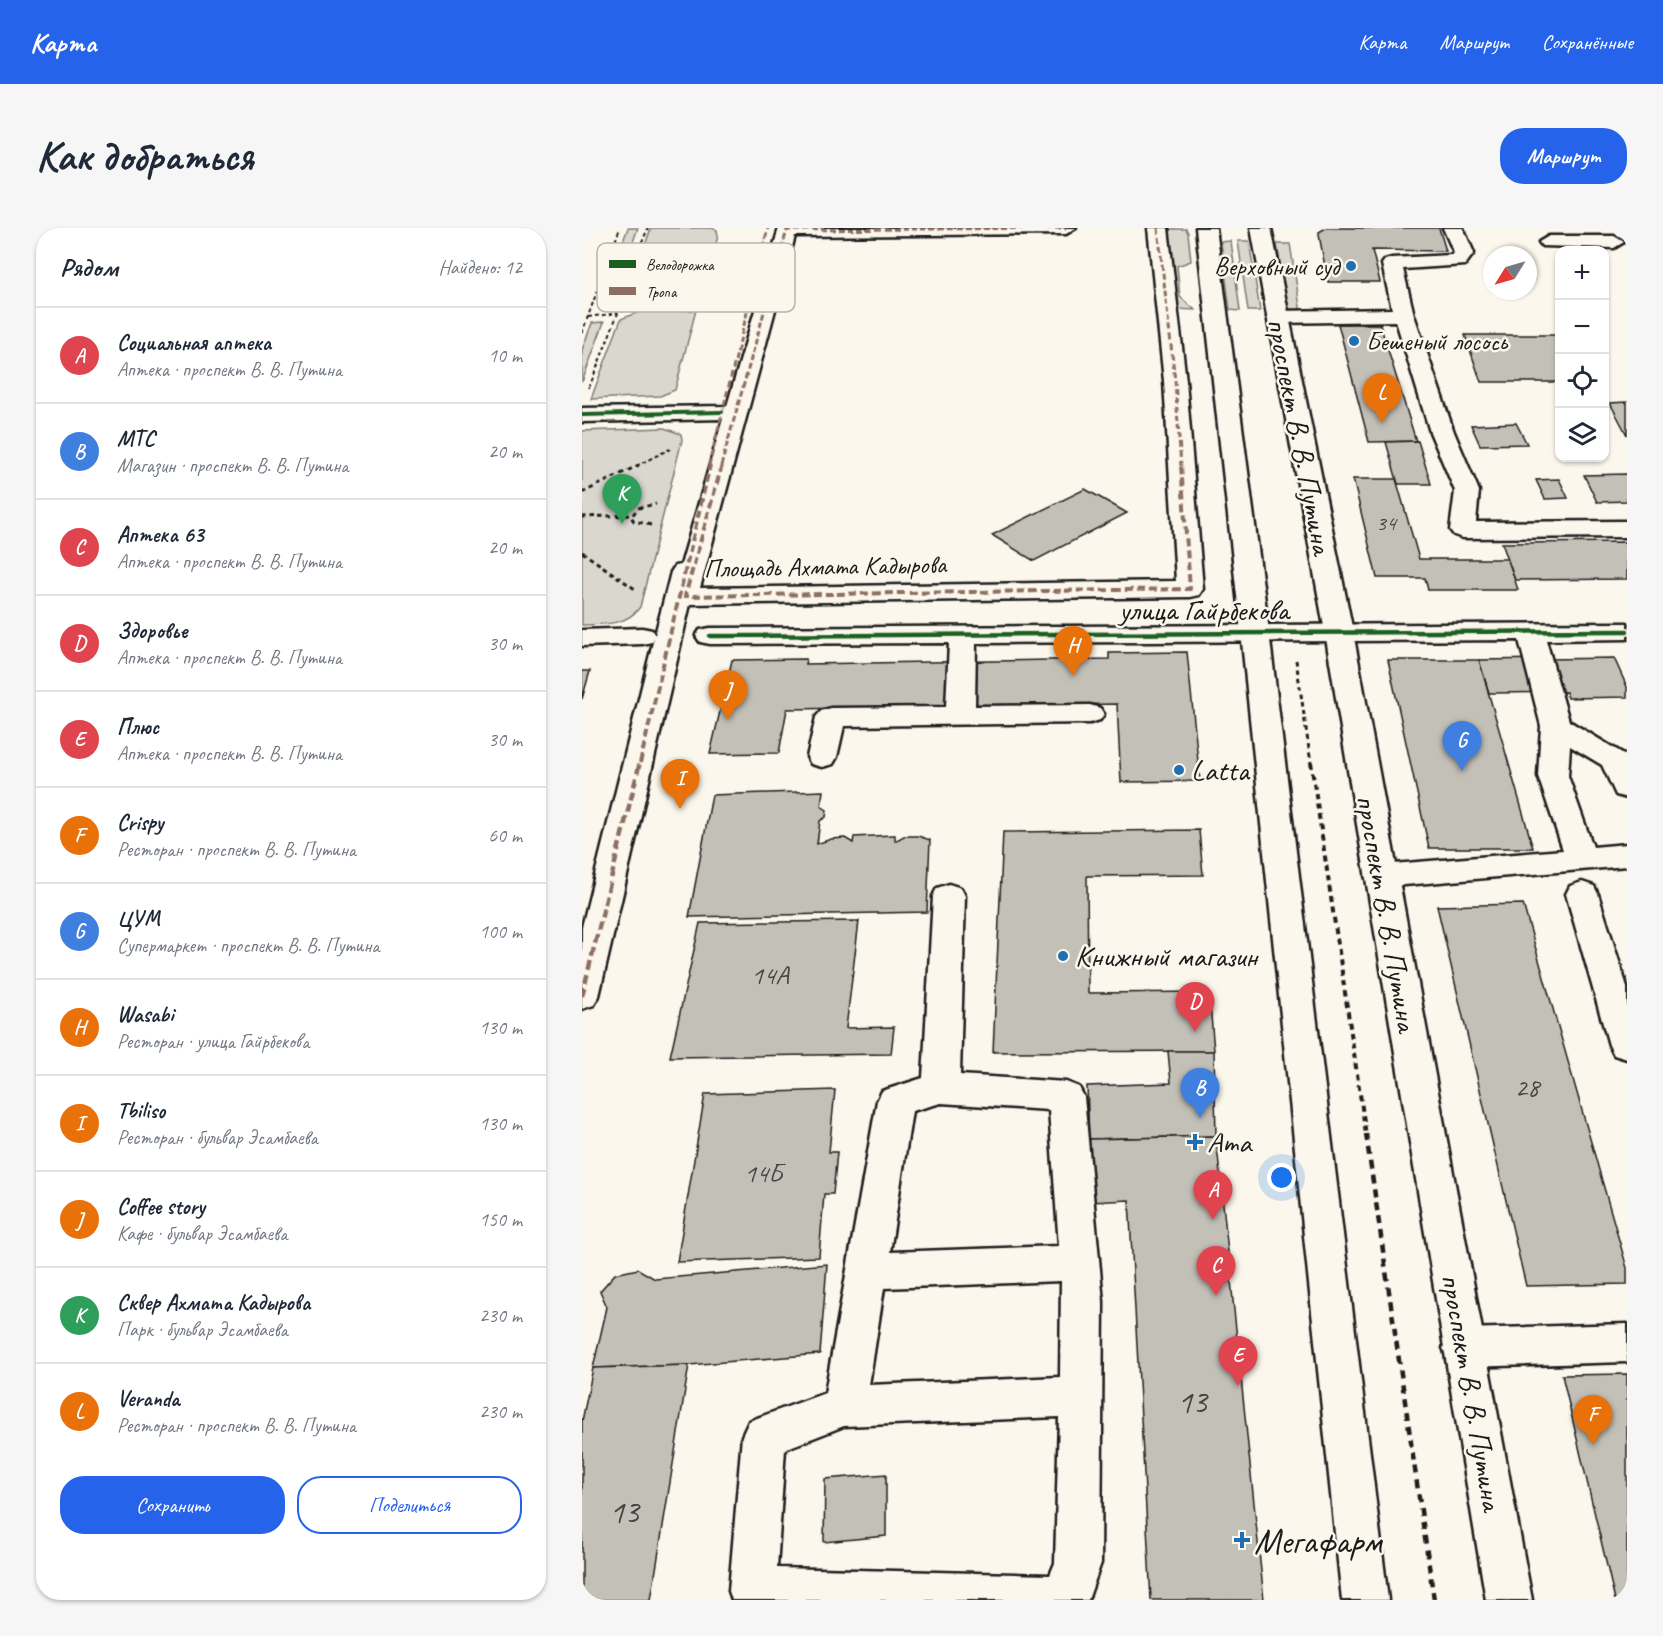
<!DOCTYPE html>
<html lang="ru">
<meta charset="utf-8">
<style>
:root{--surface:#fff;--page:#f6f6f7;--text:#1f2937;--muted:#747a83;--line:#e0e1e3;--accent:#2563eb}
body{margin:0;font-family:Caveat,sans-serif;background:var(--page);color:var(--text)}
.controls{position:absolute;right:18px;top:18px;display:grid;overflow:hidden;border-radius:12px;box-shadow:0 2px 4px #0004}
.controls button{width:54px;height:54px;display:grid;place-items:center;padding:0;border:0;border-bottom:2px solid var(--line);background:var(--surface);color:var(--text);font:30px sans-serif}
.compass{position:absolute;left:901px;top:18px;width:54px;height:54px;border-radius:50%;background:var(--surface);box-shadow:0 2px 4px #0004;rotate:233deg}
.you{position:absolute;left:700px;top:950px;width:21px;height:21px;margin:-15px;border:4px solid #fff;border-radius:50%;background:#1a73e8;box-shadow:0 0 0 9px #1a73e833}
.badge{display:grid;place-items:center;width:39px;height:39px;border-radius:50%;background:var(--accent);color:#fff;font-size:20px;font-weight:700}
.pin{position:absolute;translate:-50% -50px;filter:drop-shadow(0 2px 3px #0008)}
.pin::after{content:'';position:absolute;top:32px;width:21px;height:18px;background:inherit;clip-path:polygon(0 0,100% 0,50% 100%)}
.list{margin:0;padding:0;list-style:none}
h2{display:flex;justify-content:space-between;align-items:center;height:78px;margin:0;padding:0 24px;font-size:26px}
h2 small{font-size:20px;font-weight:400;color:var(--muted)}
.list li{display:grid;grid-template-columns:39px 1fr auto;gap:18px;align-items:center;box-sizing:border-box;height:96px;padding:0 24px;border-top:2px solid var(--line)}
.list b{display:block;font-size:22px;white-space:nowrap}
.list p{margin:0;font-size:20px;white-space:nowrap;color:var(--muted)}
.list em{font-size:20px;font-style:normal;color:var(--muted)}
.actions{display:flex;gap:12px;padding:18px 24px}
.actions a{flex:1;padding:14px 0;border:2px solid var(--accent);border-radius:24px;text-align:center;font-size:21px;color:var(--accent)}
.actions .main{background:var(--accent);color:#fff}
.icon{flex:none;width:33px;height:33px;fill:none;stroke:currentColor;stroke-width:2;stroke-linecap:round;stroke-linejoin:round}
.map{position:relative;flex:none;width:1045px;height:1372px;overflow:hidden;border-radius:24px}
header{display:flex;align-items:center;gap:36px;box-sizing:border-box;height:84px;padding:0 30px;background:var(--accent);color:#fff}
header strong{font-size:28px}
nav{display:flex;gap:33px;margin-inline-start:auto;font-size:21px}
.intro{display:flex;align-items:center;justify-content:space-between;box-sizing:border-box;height:144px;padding:0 36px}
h1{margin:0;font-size:42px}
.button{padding:15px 27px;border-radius:24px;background:var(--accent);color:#fff;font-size:21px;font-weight:700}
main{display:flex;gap:36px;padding:0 36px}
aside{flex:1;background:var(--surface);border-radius:24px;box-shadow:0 2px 4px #0004}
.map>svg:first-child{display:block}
.green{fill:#dad7ce;stroke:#7b7a75;stroke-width:1.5}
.building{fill:#c3c0b8;stroke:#1c1c1c;stroke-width:1.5}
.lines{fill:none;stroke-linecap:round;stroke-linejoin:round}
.minor-casing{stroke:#1c1c1c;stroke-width:5}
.major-casing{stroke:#1c1c1c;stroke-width:5}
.path-far3{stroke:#1c1c1c;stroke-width:2;stroke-dasharray:4 3;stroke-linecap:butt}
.path-far2{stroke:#1c1c1c;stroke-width:3;stroke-dasharray:4.5 4;stroke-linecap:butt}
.path-far1{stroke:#1c1c1c;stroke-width:4;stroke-dasharray:6 4.5;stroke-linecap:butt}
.path{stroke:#1c1c1c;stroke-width:4.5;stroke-dasharray:8 6;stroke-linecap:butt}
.minor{fill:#fbf7ec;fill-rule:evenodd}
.major{fill:#fbf7ec;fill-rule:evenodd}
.quiet-far2{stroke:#8d6e63;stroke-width:3;stroke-dasharray:6 3;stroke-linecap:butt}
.quiet-far1{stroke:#8d6e63;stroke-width:4;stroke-dasharray:8 4;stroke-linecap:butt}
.quiet{stroke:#8d6e63;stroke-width:4.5;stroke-dasharray:9 4.5;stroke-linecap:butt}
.cycleway-far1-casing{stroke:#fbf7ec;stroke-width:6}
.cycleway-casing{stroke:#fbf7ec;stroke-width:8}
.cycleway-far1{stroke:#1b5e20;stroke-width:4}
.cycleway{stroke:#1b5e20;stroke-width:4.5}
.poi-dot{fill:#1f6fb2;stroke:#fbf7ec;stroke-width:2}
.labels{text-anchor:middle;stroke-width:5;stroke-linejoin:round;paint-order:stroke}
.far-number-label{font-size:22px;fill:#464543}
.far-poi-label{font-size:26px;fill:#1c1c1c;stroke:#fbf7ec;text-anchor:end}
.far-street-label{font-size:26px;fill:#1c1c1c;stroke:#fbf7ec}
.number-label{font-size:27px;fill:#464543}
.street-label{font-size:30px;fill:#1c1c1c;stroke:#fbf7ec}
.poi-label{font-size:30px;fill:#1c1c1c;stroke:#fbf7ec;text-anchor:start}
.near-number-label{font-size:33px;fill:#464543}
.near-poi-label{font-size:36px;fill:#1c1c1c;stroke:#fbf7ec;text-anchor:start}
.key{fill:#fbf7ec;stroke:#b8b5ae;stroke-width:1.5}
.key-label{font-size:16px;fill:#1c1c1c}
</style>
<header>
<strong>Карта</strong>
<nav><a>Карта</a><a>Маршрут</a><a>Сохранённые</a></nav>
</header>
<div class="intro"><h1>Как добраться</h1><a class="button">Маршрут</a></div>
<main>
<aside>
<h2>Рядом<small>Найдено: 12</small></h2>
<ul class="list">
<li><span class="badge" style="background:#e0444e">A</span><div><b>Социальная аптека</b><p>Аптека · проспект В. В. Путина</p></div><em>10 m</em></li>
<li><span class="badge" style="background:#3f7fe0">B</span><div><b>МТС</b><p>Магазин · проспект В. В. Путина</p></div><em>20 m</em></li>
<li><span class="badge" style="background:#e0444e">C</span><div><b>Аптека 63</b><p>Аптека · проспект В. В. Путина</p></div><em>20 m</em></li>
<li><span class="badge" style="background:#e0444e">D</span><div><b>Здоровье</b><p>Аптека · проспект В. В. Путина</p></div><em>30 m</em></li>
<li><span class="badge" style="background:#e0444e">E</span><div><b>Плюс</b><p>Аптека · проспект В. В. Путина</p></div><em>30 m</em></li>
<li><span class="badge" style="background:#e8710a">F</span><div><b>Crispy</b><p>Ресторан · проспект В. В. Путина</p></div><em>60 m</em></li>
<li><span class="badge" style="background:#3f7fe0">G</span><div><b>ЦУМ</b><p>Супермаркет · проспект В. В. Путина</p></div><em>100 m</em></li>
<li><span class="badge" style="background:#e8710a">H</span><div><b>Wasabi</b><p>Ресторан · улица Гайрбекова</p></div><em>130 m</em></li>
<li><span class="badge" style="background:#e8710a">I</span><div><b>Tbiliso</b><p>Ресторан · бульвар Эсамбаева</p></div><em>130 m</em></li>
<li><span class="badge" style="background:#e8710a">J</span><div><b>Coffee story</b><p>Кафе · бульвар Эсамбаева</p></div><em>150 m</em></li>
<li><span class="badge" style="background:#2e9e5b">K</span><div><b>Сквер Ахмата Кадырова</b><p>Парк · бульвар Эсамбаева</p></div><em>230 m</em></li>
<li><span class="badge" style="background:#e8710a">L</span><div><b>Veranda</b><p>Ресторан · проспект В. В. Путина</p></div><em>230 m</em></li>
</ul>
<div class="actions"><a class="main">Сохранить</a><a>Поделиться</a></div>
</aside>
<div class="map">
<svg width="1045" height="1372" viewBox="0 0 1045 1372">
<rect width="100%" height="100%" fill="#fbf7ec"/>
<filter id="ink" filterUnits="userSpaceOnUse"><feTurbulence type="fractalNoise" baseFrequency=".0167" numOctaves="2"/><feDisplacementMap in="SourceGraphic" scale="12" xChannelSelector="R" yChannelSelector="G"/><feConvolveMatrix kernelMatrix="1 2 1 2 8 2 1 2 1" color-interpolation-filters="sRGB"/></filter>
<g filter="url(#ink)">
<!-- green -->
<g class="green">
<path d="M46,0H56L35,58H24Z"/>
<path d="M69,0H130L135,2L136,8L119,67L64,68L59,62L49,58Z"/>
<path d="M587,1H604L606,5L609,33L595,38L598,69L613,82L594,81Z"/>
<path d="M649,13L658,83L648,82L639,14Z"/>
<path d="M656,13H667L678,83H666Z"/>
<path d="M695,16H708L719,85L705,81Z"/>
<path d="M114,82L93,162L78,168L9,171L39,91L59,83Z"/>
<path d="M21,94H22L0,154V122L10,95Z"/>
<path d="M82,200L99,206L100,212L58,379C44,398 22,396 0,397V203Z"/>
</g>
<!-- building -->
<g class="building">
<path d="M744,0H857L864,23L790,22L798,54H746L737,7V4Z"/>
<path d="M756,96H798L834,213L787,214Z"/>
<path d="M883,107H978V154H899Z"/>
<path d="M1045,174V207L1028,175Z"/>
<path d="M934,195L945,216L898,217L889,197Z"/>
<path d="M836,213L849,256H816L804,214Z"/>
<path d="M1045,246V273L1015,274L1002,247Z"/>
<path d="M771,251H814L837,331H926L936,362H846L843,350H795Z"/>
<path d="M977,251L986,270L963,271L954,252Z"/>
<path d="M503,261L545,285L452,333L410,307Z"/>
<path d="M1045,314V351L933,352L920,315Z"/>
<path d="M605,424L618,553L539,554L535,476L205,481L197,525L128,526L150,432L224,431L223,436L527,431V425Z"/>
<path d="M1032,430L1045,459V469L986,470L984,464L907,465L897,432Z"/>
<path d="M806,432H897L951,620H847Z"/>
<path d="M0,443H8L0,471Z"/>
<path d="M241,563L239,578L245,582L244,589L238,593L235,616L249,611L263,610L271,615L272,609L311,607H313V613L322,608H336L348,612L345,684L107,689L130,567Z"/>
<path d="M617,602L621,647L505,648L506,765L627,764L632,823L411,824L421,604Z"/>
<path d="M941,676L1045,1040V1056L944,1058L855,678Z"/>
<path d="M277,693L264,800L312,799L309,826L88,829L118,695Z"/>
<path d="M586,823H632L634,908L507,911L505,858L589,855Z"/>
<path d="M253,862L247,924H255L251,966H242L237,1029L95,1034L123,866Z"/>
<path d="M634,908L682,1372H569L547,972L509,974L507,911Z"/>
<path d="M245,1036L238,1126L107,1137L11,1140L25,1079L18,1063L33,1046L56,1041L73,1051Z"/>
<path d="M107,1137L69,1372H0V1193L11,1140Z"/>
<path d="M1045,1146V1372H1033L980,1147Z"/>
<path d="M304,1246V1308L242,1314L243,1251Z"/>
</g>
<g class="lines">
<defs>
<g id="minor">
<path d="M197,0H494L484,6L213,8L118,360L594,353L582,153L566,0H586L604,153L621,361L617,367L608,369L108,376L17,768L12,777L0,781V699L72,410L70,414L60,416L0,418V402L60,400L70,402L73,407L89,344L93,338L99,337L141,191L0,194V180L145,178Z"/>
<path d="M861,0H881L892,25L883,37L821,41L832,87L872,204L897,263L894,294L1045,293V309L881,310L872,307L868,302L873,263L848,204L814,93L695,95L688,93L685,89L688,85L695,83L810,81L800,36L803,32L810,30L870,27L872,25Z"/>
<path d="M967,8H1032L1042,14L1032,20L960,18L957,14Z"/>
<path d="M1045,395V411L964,412L987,493L1045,528V570L1034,567L1020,537L988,518L986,548L1011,619L1045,616V638L799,659L788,656L783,648L788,640L799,637L981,622L956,548L959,498L937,412L394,415L393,478L508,477L518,480L522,486L518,492L508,495L262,498L255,529L251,536L240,539L229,536L225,529L234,489L239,483L249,480L364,479L367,415L128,416L118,414L114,408L118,402L128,400Z"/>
<path d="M1000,654L1012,658L1016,666L1045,759V831L1032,827L1027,817L984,666L988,658Z"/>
<path d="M367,656L379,660L383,668L378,847L484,854L497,859L502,869L521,1074L519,1335L506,1372H150L147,1363L160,1208L167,1193L243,1165L295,873L300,863L341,850L351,668L355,660ZM359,875L467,882L477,1018L308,1024L330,883ZM479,1053L478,1149L287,1157L302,1060ZM477,1189L473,1335L468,1347L195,1340L203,1221L262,1198Z"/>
<path d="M1045,1096V1134L882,1139L867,1133L861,1120L867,1107L882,1101Z"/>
</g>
<g id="major">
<path d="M614,0H634L687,404L806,1372H760L659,404Z"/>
<path d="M669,0H689L771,404L950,1372H904L743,404Z"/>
</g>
</defs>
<!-- minor casing -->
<use href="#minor" class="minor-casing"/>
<!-- major casing -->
<use href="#major" class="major-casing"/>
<!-- path-far3 -->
<g class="path-far3">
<path d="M15,63H40"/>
<path d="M55,71L128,70"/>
<path d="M51,78L126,77"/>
<path d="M6,89L36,85"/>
<path d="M0,105L38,0"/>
<path d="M7,160L36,85L51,78L55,71L50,65L40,63L66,0"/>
<path d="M54,238L88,221"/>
</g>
<!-- path-far2 -->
<g class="path-far2">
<path d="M0,265L57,237"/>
<path d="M0,289L50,287"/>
<path d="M69,297L52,293L49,289L56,280L74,276"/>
<path d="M0,324L53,361"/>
<path d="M714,432L729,535"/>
</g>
<!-- path-far1 -->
<path class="path-far1" d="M729,534L784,907"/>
<!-- path -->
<path class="path" d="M784,906L852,1372"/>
<!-- minor -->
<use href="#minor" class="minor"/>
<!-- major -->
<use href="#major" class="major"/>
<!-- quiet-far2 -->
<g class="quiet-far2">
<path d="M576,0L593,153L599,238"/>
<path d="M127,238L186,0"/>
<path d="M139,238L205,2L484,0"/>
</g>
<!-- quiet-far1 -->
<g class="quiet-far1">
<path d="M140,237L103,368L608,361L599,237"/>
<path d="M58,535L128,237"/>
</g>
<!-- quiet -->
<path class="quiet" d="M0,768L58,534"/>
<defs>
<path id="cycleway-far1" d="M0,187L140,184"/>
<path id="cycleway" d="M128,408L1045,403"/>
</defs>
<!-- cycleway-far1 casing -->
<use href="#cycleway-far1" class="cycleway-far1-casing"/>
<!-- cycleway casing -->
<use href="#cycleway" class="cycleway-casing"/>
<!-- cycleway-far1 -->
<use href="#cycleway-far1" class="cycleway-far1"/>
<!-- cycleway -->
<use href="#cycleway" class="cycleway"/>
</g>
</g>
<!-- markers -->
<g class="poi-dot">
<circle cx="769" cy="38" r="6"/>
<circle cx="772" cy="113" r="6"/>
<circle cx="597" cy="542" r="6"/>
<circle cx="481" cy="728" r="6"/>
<path d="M610 905h6v6h6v6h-6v6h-6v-6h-6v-6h6z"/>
<path d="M657 1303h6v6h6v6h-6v6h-6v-6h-6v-6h6z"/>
</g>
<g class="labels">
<!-- far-number labels -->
<g class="far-number-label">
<text x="804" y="302">34</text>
</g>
<!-- far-poi labels -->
<g class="far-poi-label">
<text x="757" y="47">Верховный суд</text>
<text x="784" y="122" text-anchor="start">Бешеный лосось</text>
</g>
<!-- far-street labels -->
<g class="far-street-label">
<text transform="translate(243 338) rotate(-1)" y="9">Площадь Ахмата Кадырова</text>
</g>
<!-- number labels -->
<g class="number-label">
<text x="188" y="756">14А</text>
<text x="945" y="868">28</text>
<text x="181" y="954">14Б</text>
</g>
<!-- street labels -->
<g class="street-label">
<text transform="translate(718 208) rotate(79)" y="10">проспект В. В. Путина</text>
<text x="622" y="392">улица Гайрбекова</text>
<text transform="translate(805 685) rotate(80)" y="10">проспект В. В. Путина</text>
<text transform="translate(890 1164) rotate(80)" y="10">проспект В. В. Путина</text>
</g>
<!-- poi labels -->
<g class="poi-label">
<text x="609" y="552">Latta</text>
<text x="493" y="738">Книжный магазин</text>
<text x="625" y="924">Ата</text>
</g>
<!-- near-number labels -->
<g class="near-number-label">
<text x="610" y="1185">13</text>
<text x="42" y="1295">13</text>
</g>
<!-- near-poi labels -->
<g class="near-poi-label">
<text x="672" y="1325">Мегафарм</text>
</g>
</g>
<!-- legend -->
<rect x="15" y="15" width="198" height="69" rx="9" class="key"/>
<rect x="27" y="32" width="27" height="8" fill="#1b5e20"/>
<rect x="27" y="59" width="27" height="8" fill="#8d6e63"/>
<g class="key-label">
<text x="64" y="42">Велодорожка</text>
<text x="64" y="69">Тропа</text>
</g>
</svg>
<div class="controls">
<button>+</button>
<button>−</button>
<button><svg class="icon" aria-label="locate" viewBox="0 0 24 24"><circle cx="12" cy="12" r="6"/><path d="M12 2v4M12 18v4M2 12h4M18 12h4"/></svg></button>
<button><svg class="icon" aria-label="layers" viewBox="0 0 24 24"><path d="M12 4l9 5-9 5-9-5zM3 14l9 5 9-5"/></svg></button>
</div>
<svg class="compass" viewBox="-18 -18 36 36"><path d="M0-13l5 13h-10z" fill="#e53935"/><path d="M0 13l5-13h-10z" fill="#747a83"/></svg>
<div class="you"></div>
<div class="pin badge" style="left:631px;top:992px;background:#e0444e">A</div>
<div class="pin badge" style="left:618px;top:890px;background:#3f7fe0">B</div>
<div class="pin badge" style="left:634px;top:1068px;background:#e0444e">C</div>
<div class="pin badge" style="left:613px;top:804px;background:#e0444e">D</div>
<div class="pin badge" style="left:656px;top:1158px;background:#e0444e">E</div>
<div class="pin badge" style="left:1011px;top:1217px;background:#e8710a">F</div>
<div class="pin badge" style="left:880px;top:543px;background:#3f7fe0">G</div>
<div class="pin badge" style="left:491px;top:448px;background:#e8710a">H</div>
<div class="pin badge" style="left:98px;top:581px;background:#e8710a">I</div>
<div class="pin badge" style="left:146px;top:492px;background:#e8710a">J</div>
<div class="pin badge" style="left:40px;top:296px;background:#2e9e5b">K</div>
<div class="pin badge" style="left:800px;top:195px;background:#e8710a">L</div>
</div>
</main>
